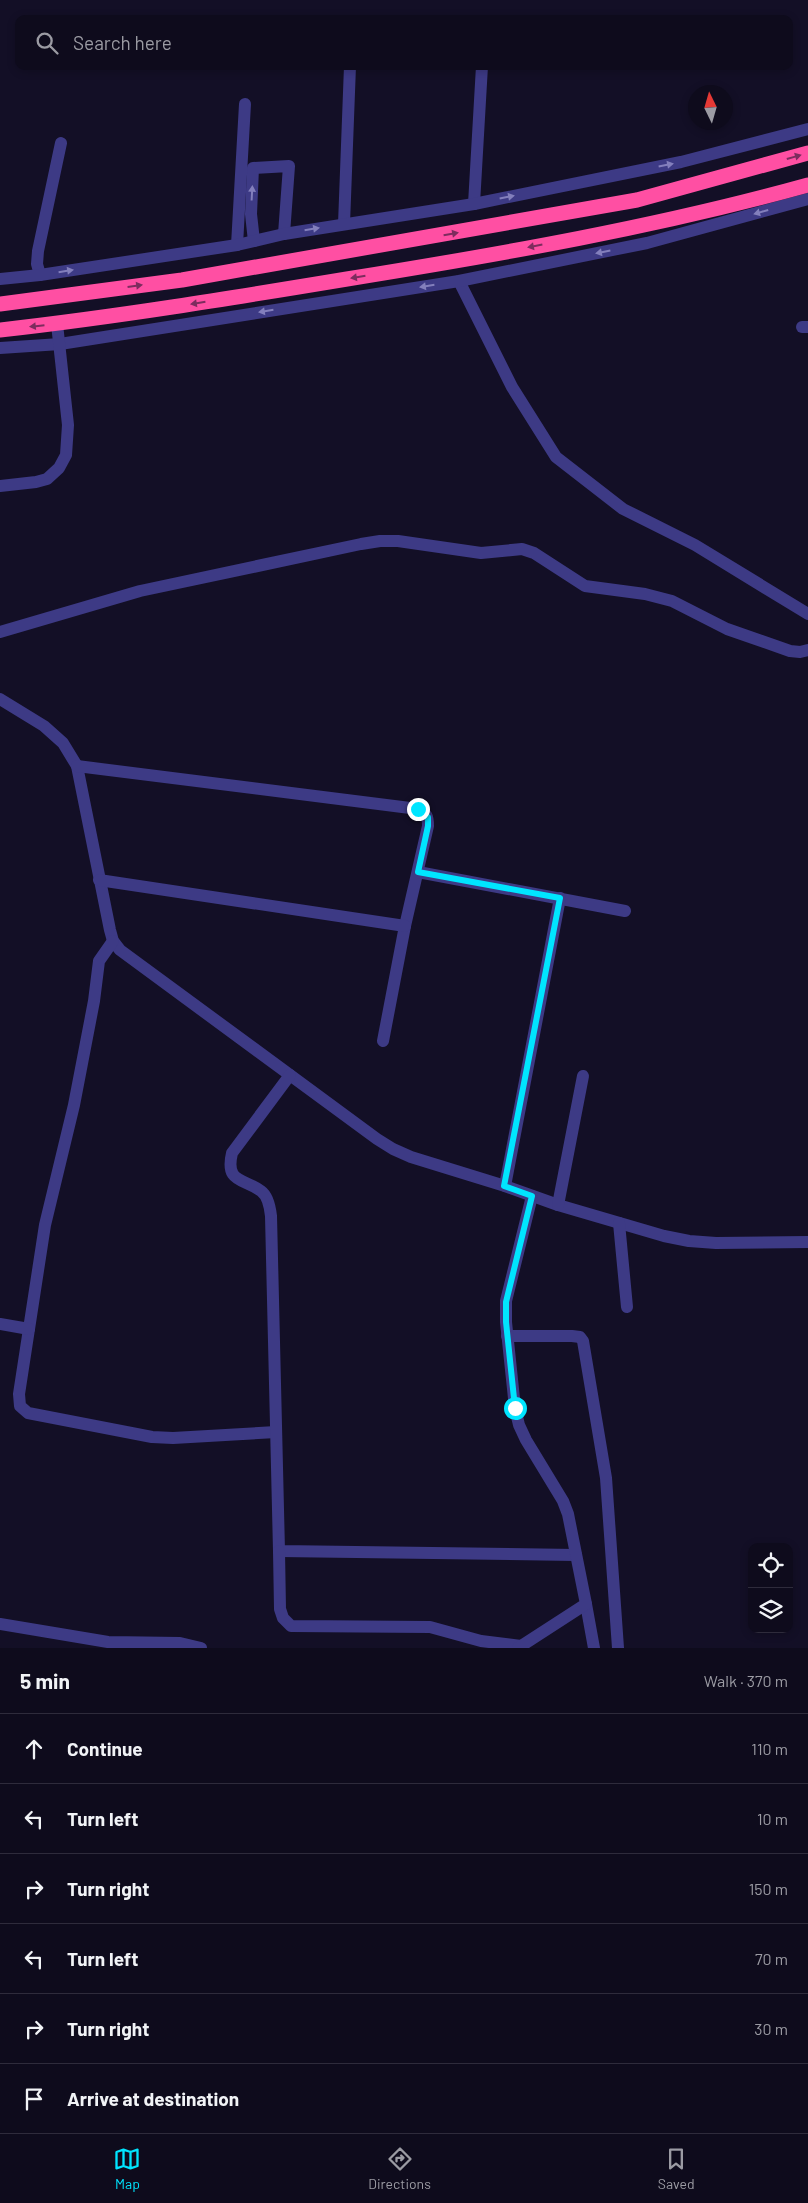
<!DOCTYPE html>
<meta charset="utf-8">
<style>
:root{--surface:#0e0b1c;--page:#1c1929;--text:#f1f3f6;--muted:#9b9ba3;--line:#2e2b3b;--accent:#00e5ff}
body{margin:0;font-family:Barlow,sans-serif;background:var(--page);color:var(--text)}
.controls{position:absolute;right:15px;bottom:15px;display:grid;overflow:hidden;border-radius:10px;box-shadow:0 2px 8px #0003}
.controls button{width:45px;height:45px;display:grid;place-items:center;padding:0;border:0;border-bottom:1px solid var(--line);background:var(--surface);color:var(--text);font:25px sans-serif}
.compass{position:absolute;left:688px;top:85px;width:45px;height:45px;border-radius:50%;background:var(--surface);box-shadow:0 2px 8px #0003;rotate:355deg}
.stop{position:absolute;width:15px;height:15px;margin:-11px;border:4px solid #00e5ff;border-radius:50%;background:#fff}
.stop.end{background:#00e5ff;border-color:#fff;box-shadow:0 1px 5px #0008}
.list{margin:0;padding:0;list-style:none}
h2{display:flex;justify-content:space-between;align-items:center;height:65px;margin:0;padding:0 20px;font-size:21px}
h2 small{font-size:16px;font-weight:400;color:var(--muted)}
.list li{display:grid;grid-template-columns:32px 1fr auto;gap:15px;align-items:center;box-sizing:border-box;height:70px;padding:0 20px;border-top:1px solid var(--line)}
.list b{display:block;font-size:19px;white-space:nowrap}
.list em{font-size:16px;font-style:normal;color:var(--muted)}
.icon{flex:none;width:28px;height:28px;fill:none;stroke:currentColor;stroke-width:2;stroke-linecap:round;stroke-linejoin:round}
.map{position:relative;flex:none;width:808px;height:1648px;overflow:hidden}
.search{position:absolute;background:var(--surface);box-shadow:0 2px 8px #0003;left:15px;right:15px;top:15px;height:55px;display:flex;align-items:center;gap:12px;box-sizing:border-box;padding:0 18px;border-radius:10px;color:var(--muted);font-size:19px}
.sheet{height:485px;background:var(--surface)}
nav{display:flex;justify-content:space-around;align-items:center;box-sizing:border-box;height:70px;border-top:1px solid var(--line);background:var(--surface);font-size:14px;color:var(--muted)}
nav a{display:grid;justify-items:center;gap:2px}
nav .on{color:var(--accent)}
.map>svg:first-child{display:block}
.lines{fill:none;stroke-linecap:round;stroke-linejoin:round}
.minor{stroke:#3d3a85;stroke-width:12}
.highway{stroke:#ff4fa3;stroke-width:15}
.oneway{fill:#7d2c5e}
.oneway2{fill:#837fbc}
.route{stroke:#00e5ff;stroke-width:6}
</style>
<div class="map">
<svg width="808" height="1648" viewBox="0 0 808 1648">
<rect width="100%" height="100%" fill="#130f26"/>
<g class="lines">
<!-- minor -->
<g class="minor">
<path d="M474,204L482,66"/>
<path d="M344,224L350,66"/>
<path d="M254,241L251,214L253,168L289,166L284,234"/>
<path d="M237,245L245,104"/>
<path d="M40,275L37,264L38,251L61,143"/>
<path d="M0,279L40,275L237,245L284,234L474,204L681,162L808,129"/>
<path d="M459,281L512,387L556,457L623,509L695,545L808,614"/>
<path d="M802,327H808"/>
<path d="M0,348L60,344L459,281L647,243L808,199"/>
<path d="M0,486L36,482L47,479L59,468L66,455L68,425L57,324"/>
<path d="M0,632L140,591L361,544L380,541H398L481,553L522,549L534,553L585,586L645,594L672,601L727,629L790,651L800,652L808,650"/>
<path d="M0,699L44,726L63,743L77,766L110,930L113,941L120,950L377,1139L393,1149L411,1157L505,1186L558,1205L664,1236L689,1241L716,1243L808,1242"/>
<path d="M77,766L418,809C427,813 428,817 428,826L405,926L383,1041"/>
<path d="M418,872L625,911"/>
<path d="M99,880L405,926"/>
<path d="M113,941L99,961L94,1001L74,1105L45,1225L19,1394L20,1406L28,1413L152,1437L173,1438L276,1432"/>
<path d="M290,1075L232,1153C225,1183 243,1178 261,1191C268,1196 270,1207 271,1216L279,1551L576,1555"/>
<path d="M505,1186L560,898"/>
<path d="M558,1205L583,1076"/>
<path d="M619,1223L627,1307"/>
<path d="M0,1324L29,1329"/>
<path d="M507,1336H572L580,1337L583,1341L606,1478L618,1648"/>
<path d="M279,1551L280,1609L283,1618L291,1626L430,1627L481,1641L521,1646"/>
<path d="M586,1604L594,1648"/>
<path d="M0,1624L108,1642L180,1643L201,1648"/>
<path d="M518,1648L586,1604L568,1514L563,1501L526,1440L519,1425L515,1408L506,1322V1301L532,1196"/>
</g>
<!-- highway -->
<g class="highway">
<path d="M0,304L182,280L637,200L808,153"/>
<path d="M0,330C116,317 232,298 347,279C502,254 657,227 808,185"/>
</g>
</g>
<!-- one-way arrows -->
<defs><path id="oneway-solid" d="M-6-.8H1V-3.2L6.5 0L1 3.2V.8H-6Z" transform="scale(1.25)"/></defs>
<g class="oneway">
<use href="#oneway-solid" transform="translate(794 157) rotate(-16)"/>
<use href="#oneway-solid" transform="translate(451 234) rotate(-10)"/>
<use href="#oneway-solid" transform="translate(535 246) rotate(169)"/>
<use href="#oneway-solid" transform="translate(358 277) rotate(171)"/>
<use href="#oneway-solid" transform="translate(135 286) rotate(-8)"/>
<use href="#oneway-solid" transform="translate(198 303) rotate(171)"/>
<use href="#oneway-solid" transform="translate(37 326) rotate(174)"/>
</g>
<g class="oneway2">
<use href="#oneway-solid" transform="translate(666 165) rotate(-11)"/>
<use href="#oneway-solid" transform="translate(252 193) rotate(-87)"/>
<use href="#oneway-solid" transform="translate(507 197) rotate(-11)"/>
<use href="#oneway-solid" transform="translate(761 212) rotate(164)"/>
<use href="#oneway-solid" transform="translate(312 229) rotate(-9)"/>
<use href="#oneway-solid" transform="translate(603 252) rotate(169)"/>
<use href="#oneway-solid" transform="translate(66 271) rotate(-9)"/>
<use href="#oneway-solid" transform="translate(427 286) rotate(171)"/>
<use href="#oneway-solid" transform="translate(266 311) rotate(171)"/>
</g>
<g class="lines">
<!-- route -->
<path class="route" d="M418,809L428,817V826L418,872L560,898L504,1186L532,1196L506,1302V1322L515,1408"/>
</g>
</svg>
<div class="controls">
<button><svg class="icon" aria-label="locate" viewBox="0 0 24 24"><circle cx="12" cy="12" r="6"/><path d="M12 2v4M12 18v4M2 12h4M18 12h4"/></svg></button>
<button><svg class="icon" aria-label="layers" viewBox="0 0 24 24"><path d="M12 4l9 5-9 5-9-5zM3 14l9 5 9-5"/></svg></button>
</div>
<svg class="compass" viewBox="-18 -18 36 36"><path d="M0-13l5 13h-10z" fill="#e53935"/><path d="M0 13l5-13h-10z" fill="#9b9ba3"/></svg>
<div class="stop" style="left:515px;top:1408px"></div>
<div class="stop end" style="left:418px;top:809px"></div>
<div class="search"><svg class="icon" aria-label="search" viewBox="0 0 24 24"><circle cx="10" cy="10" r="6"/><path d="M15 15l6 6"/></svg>Search here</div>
</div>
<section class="sheet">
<h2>5 min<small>Walk · 370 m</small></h2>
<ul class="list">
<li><svg class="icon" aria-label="ahead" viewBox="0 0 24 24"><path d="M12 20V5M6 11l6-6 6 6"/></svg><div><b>Continue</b></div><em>110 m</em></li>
<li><svg class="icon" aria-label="left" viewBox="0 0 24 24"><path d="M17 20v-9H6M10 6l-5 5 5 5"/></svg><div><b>Turn left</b></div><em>10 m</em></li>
<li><svg class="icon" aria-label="right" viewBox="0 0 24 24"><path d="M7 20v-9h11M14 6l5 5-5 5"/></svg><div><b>Turn right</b></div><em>150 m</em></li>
<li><svg class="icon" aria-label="left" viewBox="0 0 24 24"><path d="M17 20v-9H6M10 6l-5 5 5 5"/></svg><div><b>Turn left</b></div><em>70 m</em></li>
<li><svg class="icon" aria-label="right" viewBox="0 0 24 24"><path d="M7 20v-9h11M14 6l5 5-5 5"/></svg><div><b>Turn right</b></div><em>30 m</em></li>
<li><svg class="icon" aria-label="arrive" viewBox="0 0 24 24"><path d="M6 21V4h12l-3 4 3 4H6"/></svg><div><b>Arrive at destination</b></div></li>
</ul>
</section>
<nav>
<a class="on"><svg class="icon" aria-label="map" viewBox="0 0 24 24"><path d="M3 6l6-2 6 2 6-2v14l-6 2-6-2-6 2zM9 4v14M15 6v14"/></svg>Map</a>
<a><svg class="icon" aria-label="directions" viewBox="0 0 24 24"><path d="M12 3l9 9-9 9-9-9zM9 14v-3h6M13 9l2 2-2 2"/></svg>Directions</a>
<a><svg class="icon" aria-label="saved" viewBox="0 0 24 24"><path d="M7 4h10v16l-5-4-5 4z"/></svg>Saved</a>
</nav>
